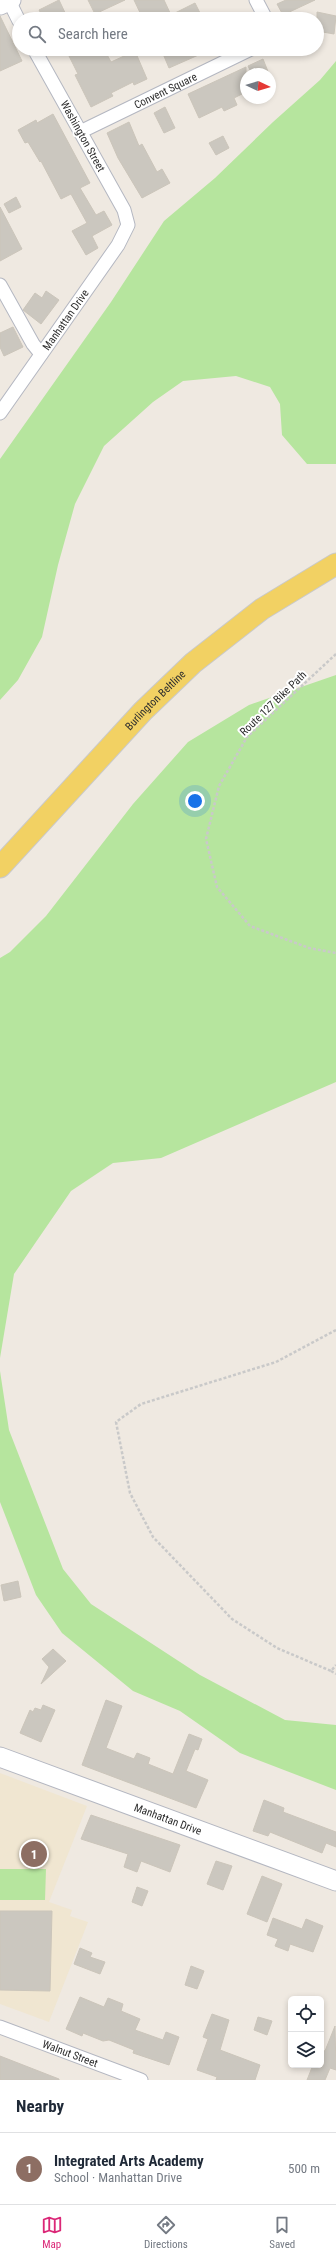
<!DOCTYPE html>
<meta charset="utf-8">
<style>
:root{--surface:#fff;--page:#f6f6f7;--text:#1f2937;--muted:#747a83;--line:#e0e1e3;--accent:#db2777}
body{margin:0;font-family:"Roboto Condensed",sans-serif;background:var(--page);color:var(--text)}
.controls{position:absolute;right:12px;bottom:12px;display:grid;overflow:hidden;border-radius:6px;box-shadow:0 2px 6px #0003}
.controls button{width:36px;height:36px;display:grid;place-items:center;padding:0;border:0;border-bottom:1px solid var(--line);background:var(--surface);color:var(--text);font:20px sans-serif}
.compass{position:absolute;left:240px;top:68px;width:36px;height:36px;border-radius:50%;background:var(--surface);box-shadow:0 2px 6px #0003;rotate:94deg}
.you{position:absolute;left:195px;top:801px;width:14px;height:14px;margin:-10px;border:3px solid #fff;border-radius:50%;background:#1a73e8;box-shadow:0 0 0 6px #1a73e833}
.badge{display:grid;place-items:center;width:26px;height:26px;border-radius:50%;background:var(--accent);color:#fff;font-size:13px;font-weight:700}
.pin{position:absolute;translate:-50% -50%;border:2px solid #fff;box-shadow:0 1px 4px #0006}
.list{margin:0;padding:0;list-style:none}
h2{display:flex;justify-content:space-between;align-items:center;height:52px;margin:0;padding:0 16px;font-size:17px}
h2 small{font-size:13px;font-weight:400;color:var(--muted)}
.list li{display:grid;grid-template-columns:26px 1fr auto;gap:12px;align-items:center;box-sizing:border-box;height:72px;padding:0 16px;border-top:1px solid var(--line)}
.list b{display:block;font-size:15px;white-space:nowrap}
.list p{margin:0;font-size:13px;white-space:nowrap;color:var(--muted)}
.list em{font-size:13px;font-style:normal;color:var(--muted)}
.icon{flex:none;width:22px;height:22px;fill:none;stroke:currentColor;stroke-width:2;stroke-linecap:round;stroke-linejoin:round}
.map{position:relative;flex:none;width:336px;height:2080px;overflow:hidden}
.search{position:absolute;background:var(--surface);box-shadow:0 2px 6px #0003;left:12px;right:12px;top:12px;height:44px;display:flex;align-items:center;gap:10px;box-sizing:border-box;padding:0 14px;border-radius:22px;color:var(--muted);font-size:15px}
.sheet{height:124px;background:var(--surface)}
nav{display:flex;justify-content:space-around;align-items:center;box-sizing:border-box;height:56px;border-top:1px solid var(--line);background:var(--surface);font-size:11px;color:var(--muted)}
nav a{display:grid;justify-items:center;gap:2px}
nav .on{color:var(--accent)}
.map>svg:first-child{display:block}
.education{fill:#f0e6d1}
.green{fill:#b6e59e}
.building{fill:#cbc7bf;stroke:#cbc5ba}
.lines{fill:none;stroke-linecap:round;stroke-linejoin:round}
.street-casing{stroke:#b4b7c1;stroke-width:15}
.secondary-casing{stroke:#b4b7c1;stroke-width:21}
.primary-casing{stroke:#c9c9c9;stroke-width:23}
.path{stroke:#c9c9c9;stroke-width:2.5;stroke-dasharray:3 2;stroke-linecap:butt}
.street{stroke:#fff;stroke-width:13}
.secondary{stroke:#fff;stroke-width:19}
.primary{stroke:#f2d163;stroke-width:21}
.labels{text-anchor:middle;stroke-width:4;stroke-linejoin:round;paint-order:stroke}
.street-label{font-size:11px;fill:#2e2e2e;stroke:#fff}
</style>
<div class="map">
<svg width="336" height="2080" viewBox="0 0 336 2080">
<rect width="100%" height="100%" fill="#efe9e1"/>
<!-- education -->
<path class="education" d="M0,1773L87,1806L49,1902L72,1910L70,1916L88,1922L49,2022L0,2004Z"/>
<!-- green -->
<g class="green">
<path d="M336,61V464H307L282,435L280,404L270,387L236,376L183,381L153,402L104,446L75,504L58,565L42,637L18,680L0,700V459L111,302L164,221L215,178L273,122L320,80Z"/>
<path d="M336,675V1082L161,1158L113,1163L71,1191L14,1274L0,1358V958L10,952L46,916L133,804L188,742L249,705Z"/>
<path d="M0,1371L9,1430L63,1569L91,1604L200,1675L285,1720L336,1725V1790L240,1753L180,1711L133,1691L62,1633L36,1595L0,1502Z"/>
<path d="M0,1869H46L45,1900H0Z"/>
</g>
<!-- building -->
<g class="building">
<path d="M59,0L68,19H44L39,10Z"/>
<path d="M88,0H125L95,14Z"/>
<path d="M134,0H164L171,15L195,3L200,13L188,19H143Z"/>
<path d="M286,0H315L283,15L277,4Z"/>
<path d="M317,12L336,16L334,34L317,31Z"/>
<path d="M0,16L22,61L0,71Z"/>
<path d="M82,49H104L111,62L135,51L147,79L134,85L133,82L111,93L113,96L91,107L75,75L78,74L69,56Z"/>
<path d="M161,49H212L169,68Z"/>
<path d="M263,59L269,74H252L248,66Z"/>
<path d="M246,67V92L234,98L237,105L224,111L222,107L199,118L188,94Z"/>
<path d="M165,107L175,128L164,133L154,113Z"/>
<path d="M53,114L90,183L80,188L96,215L104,211L112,225L92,236L98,248L86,255L72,231L87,223L71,194L61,199L41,161L40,162L28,142L25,143L18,130L36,120L37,123Z"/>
<path d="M129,122L139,146L142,144L157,172L162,169L170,183L142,198L118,158L107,133Z"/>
<path d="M223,136L229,148L216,155L209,143Z"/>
<path d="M16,197L21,207L9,213L4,204Z"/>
<path d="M0,207L22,249L0,261Z"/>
<path d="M46,291L59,300L41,324L23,310L35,293L42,298Z"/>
<path d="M13,327L23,347L4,356L0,347V333Z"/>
<path d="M18,1581L21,1597L4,1601L1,1585Z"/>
<path d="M53,1649L66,1661L41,1684L49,1667L42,1659Z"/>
<path d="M106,1700L122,1706L106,1748L134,1759L137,1753L150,1758L148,1764L173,1774L189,1734L202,1739L198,1750L195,1749L186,1771L208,1780L196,1808L82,1765Z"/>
<path d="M43,1705L55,1710L41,1742L20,1733L30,1710L33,1712L35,1708L41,1710Z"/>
<path d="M264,1800L284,1808L283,1812L336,1832V1847L326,1843L322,1853L270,1832L268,1836L253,1831Z"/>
<path d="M91,1815L180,1845L170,1872L141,1861L137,1872L124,1867L128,1854L81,1839Z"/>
<path d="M216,1861L232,1866L223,1890L207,1884Z"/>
<path d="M262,1876L282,1884L267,1922L247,1914Z"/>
<path d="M137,1887L148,1891L142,1906L132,1902Z"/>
<path d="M0,1911H52L50,1991L0,1990Z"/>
<path d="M273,1918L302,1929L306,1919L323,1926L313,1952L290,1944L288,1951L275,1946L278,1939L267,1935Z"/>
<path d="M80,1948L92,1953L90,1957L105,1962L100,1974L74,1964Z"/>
<path d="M191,1966L204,1971L197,1989L185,1985Z"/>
<path d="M80,1997L104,2007L108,1998L123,2004L121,2011L140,2019L135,2030L163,2040L166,2032L179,2037L169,2065L133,2053L134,2050L109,2040L103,2041L83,2033L82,2036L66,2029Z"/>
<path d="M212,2014L229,2020L220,2050L260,2065L255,2080H216L217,2077L197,2070L208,2039L203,2037Z"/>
<path d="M258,2017L272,2021L267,2035L254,2030Z"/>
<path d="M335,2026L336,2070L330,2068L325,2080H307L313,2065H321V2050L325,2051Z"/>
<path d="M0,2056L59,2079V2080H0Z"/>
</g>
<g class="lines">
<defs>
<g id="street">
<path d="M256,0L266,19"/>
<path d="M9,1L19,21"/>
<path id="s1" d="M80,132L251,49"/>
<path d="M0,285L33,344L41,354"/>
<path id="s2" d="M0,413L118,245L128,225L124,210L34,49"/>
<path id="s3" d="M0,2027L141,2080"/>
</g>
<g id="secondary">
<path d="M0,5L11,0"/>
<path id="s4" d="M0,1757L336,1881"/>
</g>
<g id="primary">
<path id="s5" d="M0,867L143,711L193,663L262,609L336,564"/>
</g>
</defs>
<!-- street casing -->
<use href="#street" class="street-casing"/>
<!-- secondary casing -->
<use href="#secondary" class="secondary-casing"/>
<!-- primary casing -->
<use href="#primary" class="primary-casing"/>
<!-- path -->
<g class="path">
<path d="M336,654L247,737L219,786L206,839L217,887L250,926L309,948L336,953"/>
<path d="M336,1330L276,1362L141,1404L116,1422L130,1493L153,1537L232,1619L277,1648L331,1671L336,1665"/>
<path d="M331,1671L336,1674"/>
</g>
<!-- street -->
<use href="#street" class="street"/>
<!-- secondary -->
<use href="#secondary" class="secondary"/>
<!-- primary -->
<use href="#primary" class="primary"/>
</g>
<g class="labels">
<!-- street labels -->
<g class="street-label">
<text dy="4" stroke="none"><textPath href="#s1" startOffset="95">Convent Square</textPath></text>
<text transform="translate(83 136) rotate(61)" y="4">Washington Street</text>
<text dy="4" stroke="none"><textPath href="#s2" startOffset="114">Manhattan Drive</textPath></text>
<text dy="4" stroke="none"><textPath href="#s5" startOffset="228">Burlington Beltline</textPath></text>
<text transform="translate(273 703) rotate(-44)" y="4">Route 127 Bike Path</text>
<text dy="4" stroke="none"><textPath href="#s4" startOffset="179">Manhattan Drive</textPath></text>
<text dy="4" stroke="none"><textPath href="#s3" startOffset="75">Walnut Street</textPath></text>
</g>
</g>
</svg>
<div class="controls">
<button><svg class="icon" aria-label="locate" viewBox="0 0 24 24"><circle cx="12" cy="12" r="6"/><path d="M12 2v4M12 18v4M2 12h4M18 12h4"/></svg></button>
<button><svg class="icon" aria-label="layers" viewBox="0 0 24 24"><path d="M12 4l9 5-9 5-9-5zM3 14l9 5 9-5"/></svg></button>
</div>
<svg class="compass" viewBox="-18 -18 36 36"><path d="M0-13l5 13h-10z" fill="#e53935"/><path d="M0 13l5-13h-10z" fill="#747a83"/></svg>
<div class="you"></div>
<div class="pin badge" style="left:34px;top:1854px;background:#8d6e63">1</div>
<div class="search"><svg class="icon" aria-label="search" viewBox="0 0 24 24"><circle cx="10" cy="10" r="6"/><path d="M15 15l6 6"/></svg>Search here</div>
</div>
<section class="sheet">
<h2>Nearby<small></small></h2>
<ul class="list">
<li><span class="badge" style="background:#8d6e63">1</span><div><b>Integrated Arts Academy</b><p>School · Manhattan Drive</p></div><em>500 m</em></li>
</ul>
</section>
<nav>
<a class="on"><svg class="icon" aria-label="map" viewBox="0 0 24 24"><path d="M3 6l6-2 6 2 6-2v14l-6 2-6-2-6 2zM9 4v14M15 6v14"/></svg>Map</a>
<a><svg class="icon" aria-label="directions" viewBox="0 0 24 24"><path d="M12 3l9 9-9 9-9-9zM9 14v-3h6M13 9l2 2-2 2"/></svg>Directions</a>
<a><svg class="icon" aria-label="saved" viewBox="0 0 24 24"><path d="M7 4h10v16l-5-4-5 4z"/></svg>Saved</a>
</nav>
